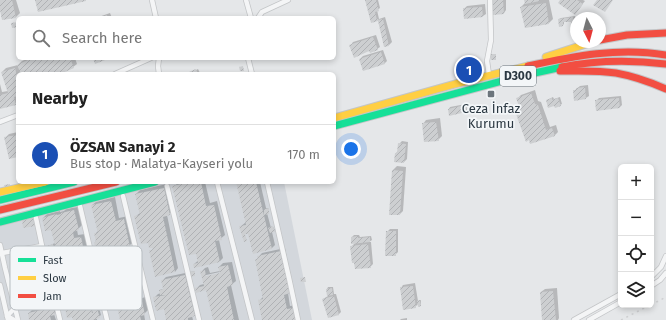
<!DOCTYPE html>
<meta charset="utf-8">
<style>
:root{--surface:#fff;--page:#f6f6f6;--text:#222;--muted:#767676;--line:#e0e0e0;--accent:#b45309}
body{margin:0;font-family:"Fira Sans",sans-serif;background:var(--page);color:var(--text)}
.controls{position:absolute;right:12px;bottom:12px;display:grid;overflow:hidden;border-radius:6px;box-shadow:0 2px 6px #0003}
.controls button{width:36px;height:36px;display:grid;place-items:center;padding:0;border:0;border-bottom:1px solid var(--line);background:var(--surface);color:var(--text);font:20px sans-serif}
.compass{position:absolute;left:570px;top:12px;width:36px;height:36px;border-radius:50%;background:var(--surface);box-shadow:0 2px 6px #0003;rotate:174deg}
.you{position:absolute;left:351px;top:149px;width:14px;height:14px;margin:-10px;border:3px solid #fff;border-radius:50%;background:#1a73e8;box-shadow:0 0 0 6px #1a73e833}
.badge{display:grid;place-items:center;width:26px;height:26px;border-radius:50%;background:var(--accent);color:#fff;font-size:13px;font-weight:700}
.pin{position:absolute;translate:-50% -50%;border:2px solid #fff;box-shadow:0 1px 4px #0006}
.list{margin:0;padding:0;list-style:none}
h2{display:flex;justify-content:space-between;align-items:center;height:52px;margin:0;padding:0 16px;font-size:17px}
h2 small{font-size:13px;font-weight:400;color:var(--muted)}
.list li{display:grid;grid-template-columns:26px 1fr auto;gap:12px;align-items:center;box-sizing:border-box;height:60px;padding:0 16px;border-top:1px solid var(--line)}
.list b{display:block;font-size:15px;white-space:nowrap}
.list p{margin:0;font-size:13px;white-space:nowrap;color:var(--muted)}
.list em{font-size:13px;font-style:normal;color:var(--muted)}
.icon{flex:none;width:22px;height:22px;fill:none;stroke:currentColor;stroke-width:2;stroke-linecap:round;stroke-linejoin:round}
.map{position:relative;flex:none;width:666px;height:320px;overflow:hidden}
.search{position:absolute;background:var(--surface);box-shadow:0 2px 6px #0003;left:16px;top:16px;width:320px;height:44px;display:flex;align-items:center;gap:10px;box-sizing:border-box;padding:0 14px;border-radius:6px;color:var(--muted);font-size:15px}
.panel{position:absolute;background:var(--surface);box-shadow:0 2px 6px #0003;left:16px;top:72px;width:320px;height:112px;border-radius:6px}
.map>svg:first-child{display:block}
.built{fill:#d3d7dc}
.shadow{fill:#0003;fill-rule:evenodd}
.building{fill:url(#building-hatch)}
.lines{fill:none;stroke-linecap:round;stroke-linejoin:round}
.street-casing{stroke:#c3c5c7;stroke-width:6}
.fast-casing{stroke:#c3c5c7;stroke-width:9}
.slow-casing{stroke:#c3c5c7;stroke-width:9}
.jam-casing{stroke:#c3c5c7;stroke-width:9}
.street{stroke:#f4f5f6;stroke-width:4.5}
.fast{stroke:#16e098;stroke-width:7}
.slow{stroke:#ffcf43;stroke-width:7}
.jam{stroke:#f24e42;stroke-width:7}
.rail{stroke:#cecfd1;stroke-width:1.5;stroke-dasharray:2 4;stroke-linecap:butt}
.poi-dot{fill:#6c757c;stroke:#f3f6f8;stroke-width:1.5}
.labels{text-anchor:middle;stroke-width:3.5;stroke-linejoin:round;paint-order:stroke}
.shield{fill:#f3f6f8;stroke:#677179;stroke-width:1}
.shield-label{font-size:12px;font-weight:bold;fill:#2b3842}
.poi-label{font-size:13px;fill:#2b3842;stroke:#f3f6f8}
.key{fill:#f3f6f8;stroke:#b7bdc1;stroke-width:1}
.key-label{font-size:11px;fill:#2b3842}
</style>
<div class="map">
<svg width="666" height="320" viewBox="0 0 666 320">
<defs>
<pattern id="building-hatch" width="6" height="6" patternUnits="userSpaceOnUse"><rect width="6" height="6" fill="#cdcfd1"/><path d="M-1 1l2-2M0 6l6-6M5 7l2-2" fill="none" stroke="#b0b2b5"/></pattern>
</defs>
<rect width="100%" height="100%" fill="#e5e7e9"/>
<!-- built -->
<path class="built" d="M169,182H284L312,320H0V223Z"/>
<!-- shadow -->
<g class="shadow">
<path d="M0,0H16L20,13L16,17L3,19Z"/>
<path d="M366,0H378L380,8L377,10L379,19L385,17L392,42L389,45L385,46L378,19L376,21Z"/>
<path d="M493,0H506V10L504,13Z"/>
<path d="M525,0H549L553,19L549,23L526,27L521,7L525,3Z"/>
<path d="M562,0H583L585,1L577,11Z"/>
<path d="M485,4L486,14L483,16L464,9L467,6Z"/>
<path d="M110,13L112,18H96Z"/>
<path d="M575,16L576,23L574,24L572,20L564,21V24L563,25L559,19L561,18Z"/>
<path d="M376,35L380,47L377,49L370,50L351,45L353,42Z"/>
<path d="M383,50L387,61L384,64L360,59L363,56Z"/>
<path d="M29,58H75L77,64L73,67L58,74H18V101L15,104L0,108V84L2,92L8,91L2,72L6,68L18,65L22,61Z"/>
<path d="M198,69L200,73L199,74H189Z"/>
<path d="M588,85L589,96L586,98L574,91L580,86Z"/>
<path d="M535,90L538,101L541,102L550,127L556,125L558,132L555,135L531,143L516,111L520,107L517,99L521,95Z"/>
<path d="M621,96L622,105L620,107L596,101L599,98Z"/>
<path d="M553,97L554,99L560,97L562,104L560,105L547,100Z"/>
<path d="M466,104L467,110L466,111L449,109L450,107Z"/>
<path d="M440,118L442,136L438,140L423,124L426,120Z"/>
<path d="M18,132V156L5,138L9,134Z"/>
<path d="M402,141L408,142L407,159L404,162L396,153L399,150V144Z"/>
<path d="M397,166L406,167L403,211L400,214L393,170Z"/>
<path d="M205,182L210,203L217,201L225,235L219,240L223,258L220,261L194,264L199,260L174,186L180,182Z"/>
<path d="M237,182H260L266,208H269V213H267L271,228L273,227L275,230L272,232L275,245L271,249L240,227L246,222Z"/>
<path d="M167,184L173,210L169,214L167,215L178,268L175,272L151,251L155,246L148,241L135,217L140,213L136,194L140,190Z"/>
<path d="M115,197L119,218L128,216L134,242L127,247L135,278L131,282L112,286L111,279L104,276L108,271L103,245L95,242L97,241L95,234L98,231L92,205L96,202Z"/>
<path d="M78,207L82,225L77,230L78,235L85,234L87,246L84,250L80,251V253H82L85,265L88,264L90,269L87,271L91,289L87,293L54,266L60,262L59,259L62,256L57,257L48,246L55,243L52,229L43,218L47,214L60,211V212L64,211L66,209ZM60,246L61,250H57L56,248ZM77,251H79L88,292H86Z"/>
<path d="M390,229H398V252L395,255L387,232Z"/>
<path d="M354,235H359L360,237L371,236L372,240L369,242H371L373,264L370,267L351,247L356,242L352,237Z"/>
<path d="M285,248L293,289L288,293L290,306L296,305L300,320H263L259,301L263,297L256,260L262,253Z"/>
<path d="M232,262L236,281L231,285L239,320H214L207,289L197,288L200,285L204,284L202,271L205,268L208,267L210,273L220,271L219,267L223,263ZM224,271L225,273L206,277V275Z"/>
<path d="M195,271V275L190,276L198,312L192,316L193,320H167L165,308L154,298L158,294L161,293V289H164L162,281L166,277Z"/>
<path d="M415,283L418,301L421,300V305L418,304L415,307L401,288L403,285Z"/>
<path d="M137,285V287L140,286L142,292L139,294L140,299L145,297L148,310L144,314L145,320H121L115,292L118,288Z"/>
<path d="M328,287H333L334,294H336L341,312L338,315L323,299L328,296L327,289Z"/>
<path d="M557,288L559,318L558,320H543L541,292L545,289Z"/>
<path d="M92,295L94,305L98,304L101,315L97,318V320H74L65,304L69,300Z"/>
<path d="M57,304L59,310L54,314L56,320H30L29,313L33,309Z"/>
<path d="M407,318V320H400L401,319Z"/>
</g>
<!-- building -->
<g class="building">
<path d="M0,0H12L16,18L2,20L0,10Z"/>
<path d="M35,0H86V1L38,12Z"/>
<path d="M365,0H376L379,11L375,12L373,4L377,20L383,19L389,46L384,47L378,21L371,23Z"/>
<path d="M492,0H503L504,14L493,15Z"/>
<path d="M524,0H540V1L525,4Z"/>
<path d="M560,0H577L583,4L575,15L558,3Z"/>
<path d="M597,0H613L605,12L593,5Z"/>
<path d="M546,3L549,24L525,28L520,7Z"/>
<path d="M482,7L483,17L464,19L463,8Z"/>
<path d="M107,15L108,18H98Z"/>
<path d="M573,17L574,25L571,26V22H563V26L559,27L558,19Z"/>
<path d="M18,22V27L12,28L11,23Z"/>
<path d="M373,37L378,50L370,53L369,51L354,58L349,45Z"/>
<path d="M381,52L385,64L363,71L359,59Z"/>
<rect x="491" y="54" width="5" height="6"/>
<path d="M32,58H70L74,68L60,74H21L17,65Z"/>
<path d="M93,58H104L105,60L95,64Z"/>
<path d="M243,66L244,71H240L239,67Z"/>
<path d="M15,68L18,80V96L14,97L16,105L0,109V95L8,93L1,72Z"/>
<path d="M196,69L198,74H185L191,71Z"/>
<path d="M585,87L586,99L574,101L573,90H576V88Z"/>
<path d="M531,93L535,104L538,105L546,130L552,128L555,136L530,144L529,140L526,142L515,111L520,109L516,98Z"/>
<path d="M552,98V100L558,98L561,106L555,108L554,106L548,108L546,100Z"/>
<path d="M619,98L620,108L596,111L595,100Z"/>
<path d="M465,105L466,112L449,116L448,109Z"/>
<path d="M436,122L439,141L424,142L422,123Z"/>
<path d="M18,135V157L9,159L4,137Z"/>
<path d="M398,143L406,144L404,163L394,162L395,153H397Z"/>
<path d="M392,170L403,171L400,215H389Z"/>
<path d="M190,182H201L206,206L214,205L222,240L215,241L220,262L194,268L193,264L198,263L196,254L189,255L172,186Z"/>
<path d="M236,182H256L272,249L253,254L248,234H245L247,241L244,242L239,226L246,225Z"/>
<path d="M10,184V187L5,188L4,185Z"/>
<path d="M164,188L170,215L163,217L175,272L155,277L149,250H153V248H149L148,243L141,244L134,216L140,215L135,194Z"/>
<path d="M111,201L116,221L124,219L130,247L124,248L131,283L111,288L110,281L104,282L103,275L108,274L102,246L95,248L94,242H96L94,233H98L91,205Z"/>
<path d="M269,208V214L264,215V209Z"/>
<path d="M74,210L79,230L73,232L74,238L81,237L84,251L76,253V256H79L81,267L87,265L89,272L83,273L88,294L61,300L53,266L59,264L58,258L51,260L47,246L53,244L56,254V250H59L61,258L59,248L56,249L51,230L45,231L42,218L56,214L57,215L61,214V213Z"/>
<path d="M35,217L36,226L23,228L22,219Z"/>
<path d="M273,226L275,232L270,233L268,228Z"/>
<path d="M386,231H396V256H385Z"/>
<path d="M358,236V238L370,237V242L351,244V237Z"/>
<path d="M368,244L371,268L355,269L354,263H352L350,246Z"/>
<path d="M281,251L290,293L284,295L287,309L293,308L296,320H262L258,300L263,299L255,259H258L257,256Z"/>
<path d="M228,265L233,285L227,287L234,320H213L206,290L196,293L195,288L204,286L200,271L205,270L206,276L220,273L218,267Z"/>
<path d="M195,271V276L190,277L189,272Z"/>
<path d="M185,275L195,316L188,318V320H166L164,309L156,311L153,297L166,295H160L159,290L163,289L161,280Z"/>
<path d="M305,277L306,282H301L300,278Z"/>
<path d="M413,286L416,308L403,310L400,287Z"/>
<path d="M139,287L140,294L135,296L136,302L142,301L145,315L140,316L141,320H120L114,292Z"/>
<path d="M332,288L333,295L327,296L326,289Z"/>
<path d="M553,291L556,320H542L540,292Z"/>
<path d="M334,296L339,315L328,318L322,299Z"/>
<path d="M89,299L92,313H93L91,307L96,305L100,318L93,320H73L72,317L67,318L64,303Z"/>
<path d="M420,300L421,306L418,307L417,301Z"/>
<path d="M54,307L55,315L50,316L51,320H29L28,313Z"/>
</g>
<g class="lines">
<defs>
<g id="street">
<path d="M152,0L156,18"/>
<path d="M246,0L251,18"/>
<path d="M258,18L262,12L288,0"/>
<path d="M159,58L158,66L159,74"/>
<path d="M248,58L252,74"/>
<path d="M115,74L151,58"/>
<path d="M489,75L487,61L491,40L490,0"/>
<path d="M0,122L18,115"/>
<path d="M217,182L252,320"/>
<path d="M267,182L289,278L298,320"/>
<path d="M167,186L199,320"/>
<path d="M123,196L153,320"/>
<path d="M80,206L107,320"/>
<path d="M36,218L42,246L60,320"/>
<path d="M0,245L5,268L18,320"/>
<path d="M2,253L42,246"/>
<path d="M651,277L661,267L666,256"/>
<path d="M0,285L8,320"/>
<path d="M651,286L660,280L666,273"/>
<path d="M14,320L7,316L15,308"/>
<path d="M574,320L621,294"/>
<path d="M589,320L621,302"/>
</g>
<g id="fast">
<path d="M334,126L521,76L562,67"/>
<path d="M0,200L74,182"/>
<path d="M0,222L155,182"/>
</g>
<g id="slow">
<path d="M546,57L592,42"/>
<path d="M334,118L455,84L528,66"/>
<path d="M0,192L45,182"/>
</g>
<g id="jam">
<path d="M600,40L627,35L666,33"/>
<path d="M528,66C574,56 619,47 666,55"/>
<path d="M562,67C597,60 631,60 666,64"/>
<path d="M560,71C579,71 597,70 616,73C633,76 650,82 666,89"/>
<path d="M0,210L116,182"/>
</g>
</defs>
<!-- street casing -->
<use href="#street" class="street-casing"/>
<!-- fast casing -->
<use href="#fast" class="fast-casing"/>
<!-- slow casing -->
<use href="#slow" class="slow-casing"/>
<!-- jam casing -->
<use href="#jam" class="jam-casing"/>
<!-- street -->
<use href="#street" class="street"/>
<!-- fast -->
<use href="#fast" class="fast"/>
<!-- slow -->
<use href="#slow" class="slow"/>
<!-- jam -->
<use href="#jam" class="jam"/>
<!-- rail -->
<g class="rail">
<path d="M651,305L666,297"/>
<path d="M621,320L650,305"/>
</g>
</g>
<!-- markers -->
<rect class="poi-dot" x="487" y="90" width="8" height="8" rx="2"/>
<g class="labels">
<!-- shield labels -->
<rect class="shield" x="500" y="66" width="36" height="20" rx="3"/>
<g class="shield-label">
<text x="518" y="80">D300</text>
</g>
<!-- poi labels -->
<g class="poi-label">
<text x="491" y="113">Ceza İnfaz<tspan x="491" dy="15">Kurumu</tspan></text>
</g>
</g>
<!-- legend -->
<rect x="10" y="246" width="132" height="64" rx="6" class="key"/>
<rect x="18" y="258" width="18" height="4" fill="#16e098"/>
<rect x="18" y="276" width="18" height="4" fill="#ffcf43"/>
<rect x="18" y="294" width="18" height="4" fill="#f24e42"/>
<g class="key-label">
<text x="43" y="264">Fast</text>
<text x="43" y="282">Slow</text>
<text x="43" y="300">Jam</text>
</g>
</svg>
<div class="controls">
<button>+</button>
<button>−</button>
<button><svg class="icon" aria-label="locate" viewBox="0 0 24 24"><circle cx="12" cy="12" r="6"/><path d="M12 2v4M12 18v4M2 12h4M18 12h4"/></svg></button>
<button><svg class="icon" aria-label="layers" viewBox="0 0 24 24"><path d="M12 4l9 5-9 5-9-5zM3 14l9 5 9-5"/></svg></button>
</div>
<svg class="compass" viewBox="-18 -18 36 36"><path d="M0-13l5 13h-10z" fill="#e53935"/><path d="M0 13l5-13h-10z" fill="#767676"/></svg>
<div class="you"></div>
<div class="pin badge" style="left:469px;top:70px;background:#1a4fb4">1</div>
<div class="search"><svg class="icon" aria-label="search" viewBox="0 0 24 24"><circle cx="10" cy="10" r="6"/><path d="M15 15l6 6"/></svg>Search here</div>
<section class="panel">
<h2>Nearby<small></small></h2>
<ul class="list">
<li><span class="badge" style="background:#1a4fb4">1</span><div><b>ÖZSAN Sanayi 2</b><p>Bus stop · Malatya-Kayseri yolu</p></div><em>170 m</em></li>
</ul>
</section>
</div>
